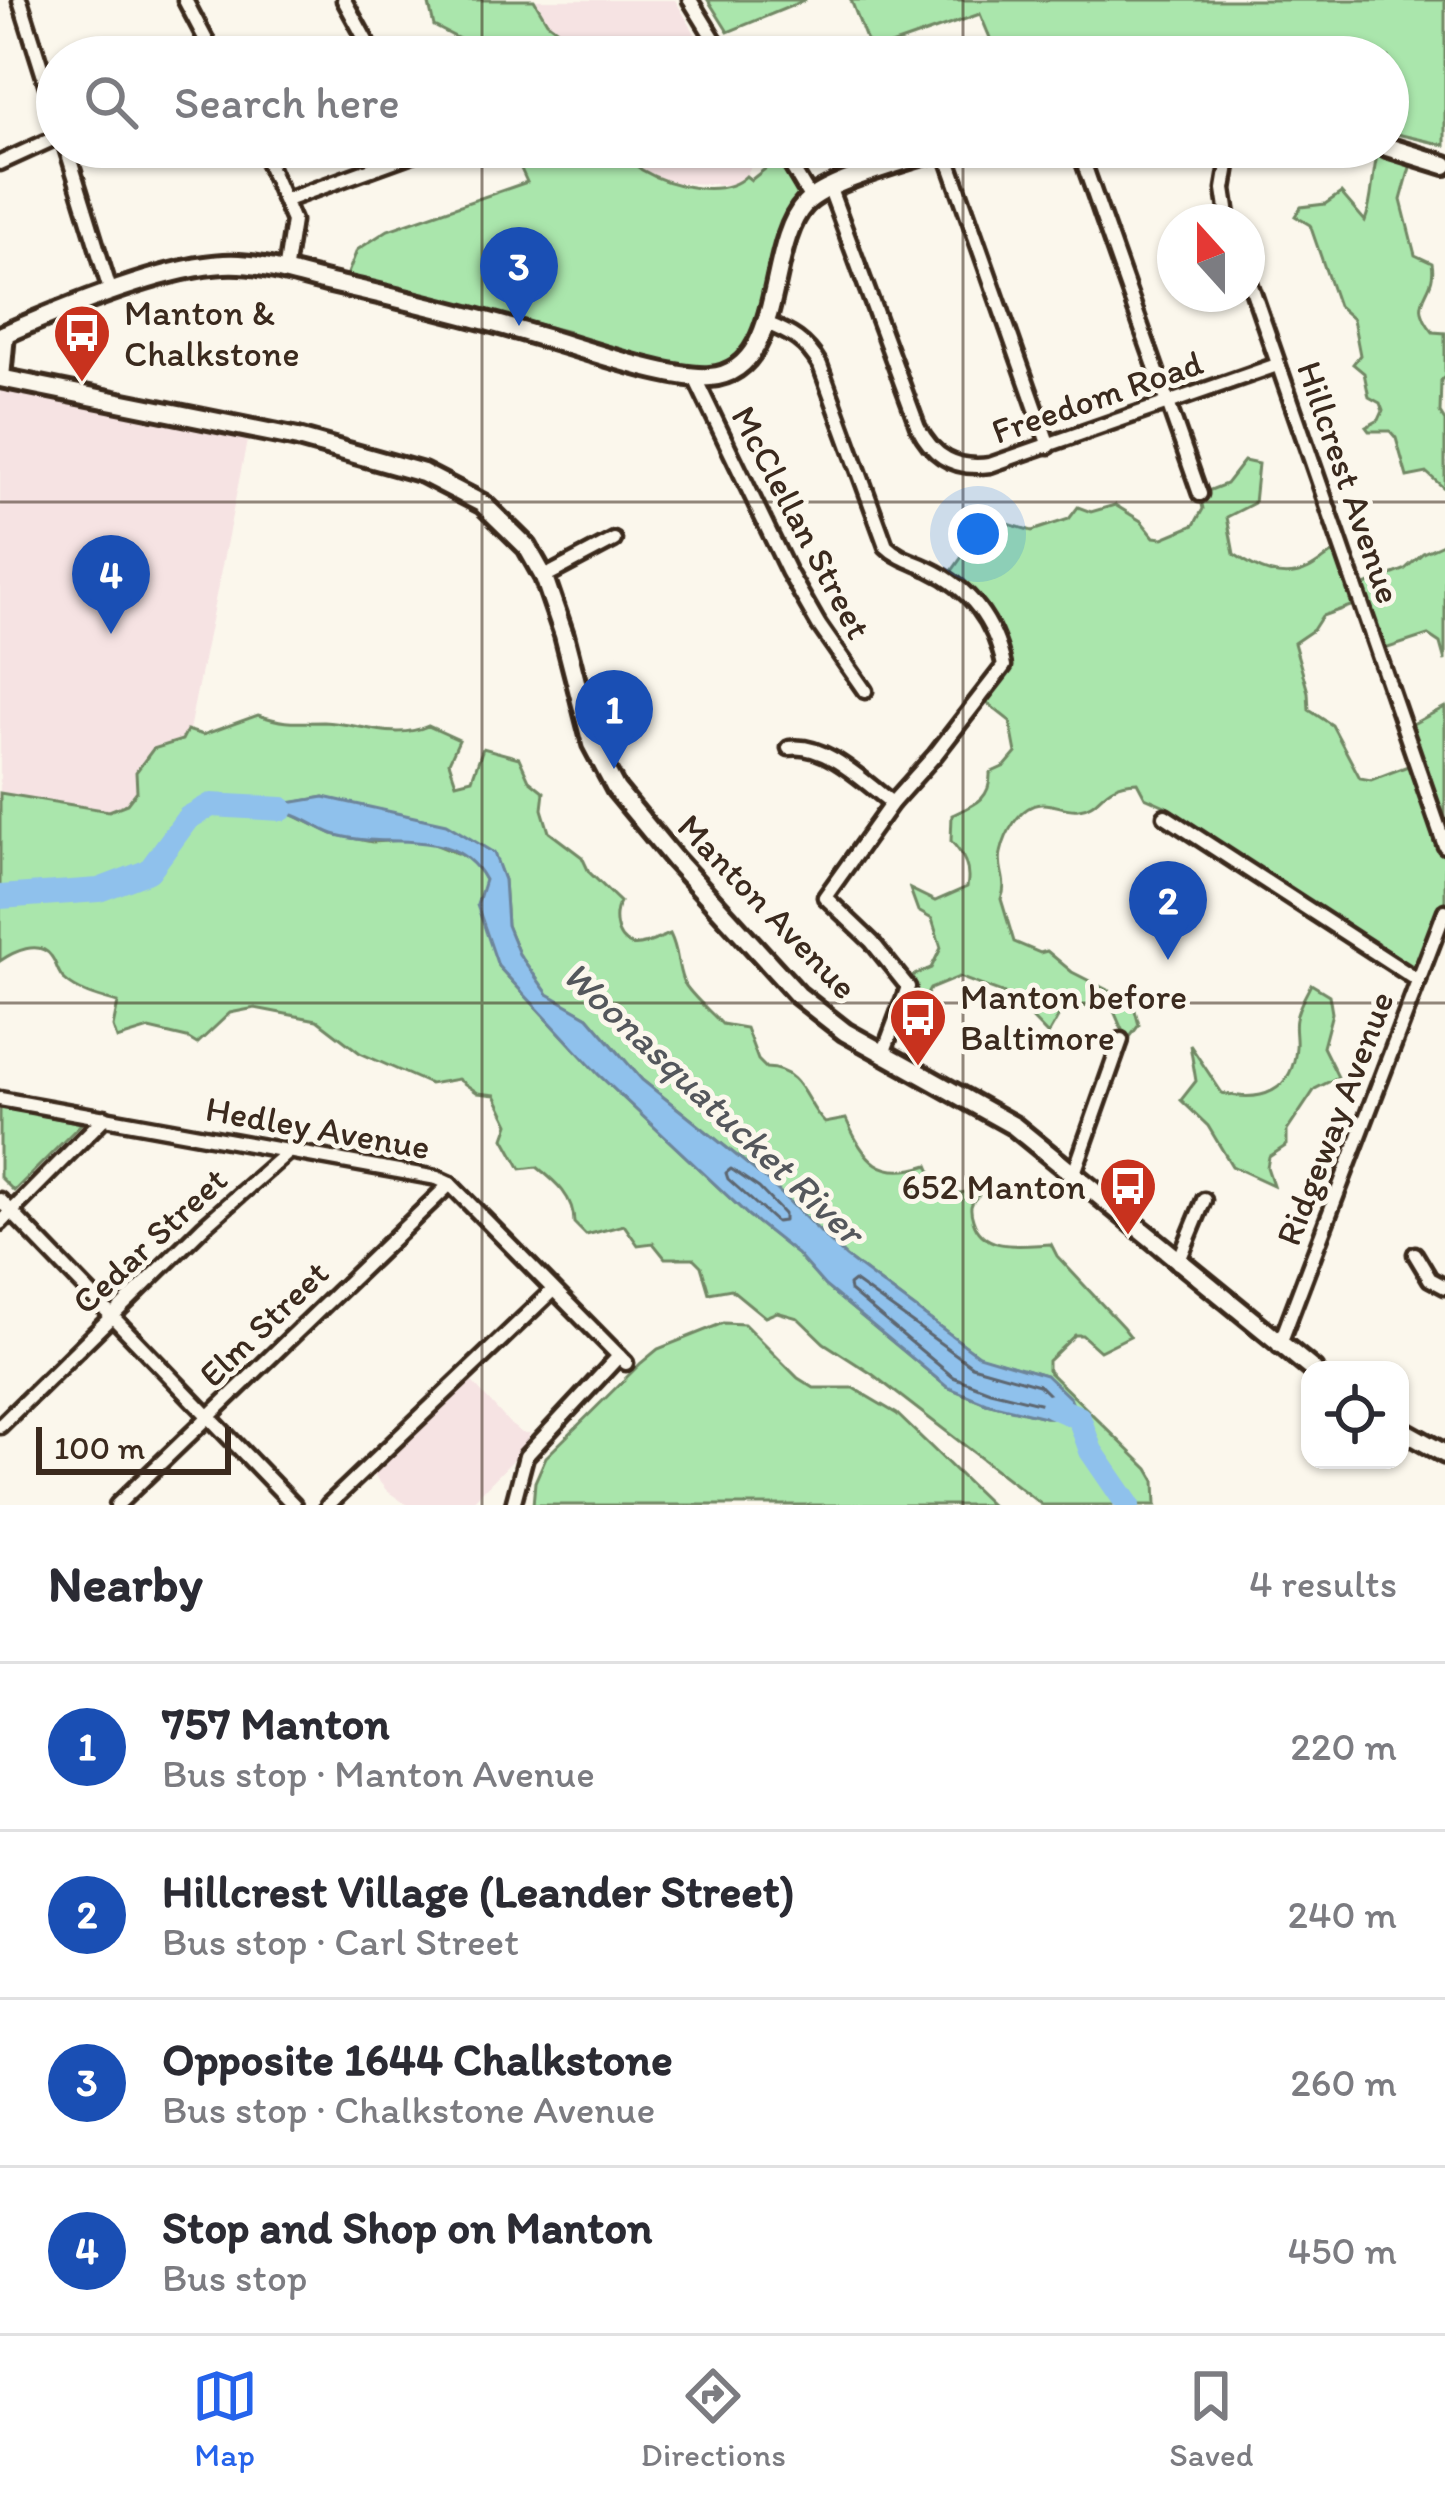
<!DOCTYPE html>
<meta charset="utf-8">
<style>
:root{--surface:#fff;--page:#f2f2f3;--text:#2b2b33;--muted:#7c7c81;--line:#e1e1e2;--accent:#2563eb}
body{margin:0;font-family:Itim,sans-serif;background:var(--page);color:var(--text)}
.controls{position:absolute;right:36px;bottom:36px;display:grid;overflow:hidden;border-radius:24px;box-shadow:0 3px 9px #0004}
.controls button{width:108px;height:108px;display:grid;place-items:center;padding:0;border:0;border-bottom:3px solid var(--line);background:var(--surface);color:var(--text);font:60px sans-serif}
.compass{position:absolute;left:1157px;top:204px;width:108px;height:108px;border-radius:50%;background:var(--surface);box-shadow:0 3px 9px #0004;rotate:339deg}
.scale{position:absolute;left:36px;bottom:30px;width:195px;box-sizing:border-box;padding-left:12px;border:6px solid #3b2a1e;border-top:0;font-size:33px;line-height:42px;white-space:nowrap;color:#3b2a1e;-webkit-text-stroke:9px #fbf7ec;paint-order:stroke}
.you{position:absolute;left:978px;top:534px;width:42px;height:42px;margin:-30px;border:9px solid #fff;border-radius:50%;background:#1a73e8;box-shadow:0 0 0 18px #1a73e833}
.badge{display:grid;place-items:center;width:78px;height:78px;border-radius:50%;background:var(--accent);color:#fff;font-size:39px;font-weight:700}
.pin{position:absolute;translate:-50% -99px;filter:drop-shadow(0 3px 6px #0008)}
.pin::after{content:'';position:absolute;top:63px;width:42px;height:36px;background:inherit;clip-path:polygon(0 0,100% 0,50% 100%)}
.list{margin:0;padding:0;list-style:none}
h2{display:flex;justify-content:space-between;align-items:center;height:156px;margin:0;padding:0 48px;font-size:51px}
h2 small{font-size:39px;font-weight:400;color:var(--muted)}
.list li{display:grid;grid-template-columns:78px 1fr auto;gap:36px;align-items:center;box-sizing:border-box;height:168px;padding:0 48px;border-top:3px solid var(--line)}
.list b{display:block;font-size:45px;white-space:nowrap}
.list p{margin:0;font-size:39px;white-space:nowrap;color:var(--muted)}
.list em{font-size:39px;font-style:normal;color:var(--muted)}
.icon{flex:none;width:66px;height:66px;fill:none;stroke:currentColor;stroke-width:2;stroke-linecap:round;stroke-linejoin:round}
.map{position:relative;flex:none;width:1445px;height:1505px;overflow:hidden}
.search{position:absolute;background:var(--surface);box-shadow:0 3px 9px #0004;left:36px;right:36px;top:36px;height:132px;display:flex;align-items:center;gap:30px;box-sizing:border-box;padding:0 42px;border-radius:66px;color:var(--muted);font-size:45px}
.sheet{height:828px;background:var(--surface)}
nav{display:flex;justify-content:space-around;align-items:center;box-sizing:border-box;height:168px;border-top:3px solid var(--line);background:var(--surface);font-size:33px;color:var(--muted)}
nav a{display:grid;justify-items:center;gap:6px}
nav .on{color:var(--accent)}
.map>svg:first-child{display:block}
.built{fill:#f6e3e3}
.green{fill:#aae6ac;stroke:#728865;stroke-width:3;fill-rule:evenodd}
.water{fill:#8fc1ec;stroke:#6d859a;stroke-width:3}
.lines{fill:none;stroke-linecap:round;stroke-linejoin:round}
.shore{stroke:#5d6670;stroke-width:3}
.river{stroke:#8fc1ec;stroke-width:24}
.street-casing{stroke:#3b2a1e;stroke-width:21}
.secondary-casing{stroke:#3b2a1e;stroke-width:26}
.street{stroke:#fbf7ec;stroke-width:12}
.secondary{stroke:#fbf7ec;stroke-width:16}
.grid{fill:none;stroke:#3b2a1e;stroke-width:3;stroke-opacity:0.55}
.labels{text-anchor:middle;stroke-width:10;stroke-linejoin:round;paint-order:stroke}
.poi-label{font-size:36px;fill:#3b2a1e;stroke:#fbf7ec;text-anchor:start}
.street-label{font-size:36px;fill:#3b2a1e;stroke:#fbf7ec}
.water-label{font-size:39px;font-style:italic;fill:#54575c;stroke:#fbf7ec}
</style>
<div class="map">
<svg width="1445" height="1505" viewBox="0 0 1445 1505">
<rect width="100%" height="100%" fill="#fbf7ec"/>
<filter id="ink" filterUnits="userSpaceOnUse"><feTurbulence type="fractalNoise" baseFrequency=".00833" numOctaves="2"/><feDisplacementMap in="SourceGraphic" scale="24" xChannelSelector="R" yChannelSelector="G"/><feConvolveMatrix kernelMatrix="1 2 1 2 8 2 1 2 1" color-interpolation-filters="sRGB"/></filter>
<g filter="url(#ink)">
<!-- built -->
<g class="built">
<path d="M459,0H675L709,57H492Z"/>
<path d="M539,147H761L741,185L656,182Z"/>
<path d="M0,337L8,379L248,436L189,730L182,740L136,772L137,791L127,804L109,811L0,793Z"/>
<path d="M466,1375L511,1425L522,1433H530L522,1451L469,1505H407L387,1491L368,1468Z"/>
</g>
<!-- green -->
<g class="green">
<path d="M428,0H534L547,22L580,47L577,57H459V39L434,26Z"/>
<path d="M708,0H806L728,32Z"/>
<path d="M851,0H1445V145L1388,132V57H998L980,14L871,52Z"/>
<path d="M511,147H624C629,156 634,165 642,170C669,186 723,199 746,176L751,180L784,154L814,203L805,213L748,359L697,377L571,339L569,332L347,276L357,250L388,230L527,182Z"/>
<path d="M1379,149L1412,160L1401,200L1415,255L1432,263C1438,295 1405,298 1433,332L1445,333V377L1441,380L1440,413L1445,421V489L1427,473L1407,477L1396,438L1390,431H1369L1366,427L1379,420L1383,411L1380,403L1369,397L1364,373L1353,364L1360,355L1353,319L1338,306L1310,225L1295,216L1301,207L1325,204L1341,193L1365,221C1374,198 1371,173 1379,149Z"/>
<path d="M1244,461L1258,464L1254,503L1227,517L1234,554C1256,569 1282,583 1309,569C1321,563 1328,554 1342,548L1360,587L1404,570L1423,553L1445,543V661L1440,643L1428,635L1382,650L1362,602L1322,616L1313,630L1294,643L1308,692L1309,710L1332,725L1360,778L1371,780L1416,763L1407,727L1445,707V912L1415,975L1165,806L1145,797L1137,782C1100,783 1103,806 1079,809C1066,811 1054,803 1041,804C1020,805 1005,834 1001,853C997,869 1009,882 1001,899L1014,942L1040,953L1047,951L1072,972L1133,1003L1139,1025L1127,1041L1113,1009L1097,1004L1061,1012L1048,1035L1010,996L959,977L930,989L922,1003L908,1002L905,979L931,968L941,948L932,919L918,911L910,889L935,901L967,887C971,868 963,854 951,841L952,815C974,805 991,800 990,773L1005,766L1016,753L1010,721L983,700L1004,665L977,603L947,578L971,544V536L984,533L995,520L1032,531L1069,519L1078,507L1091,512L1115,505L1141,521L1154,537L1163,538L1194,525L1203,509L1200,494L1226,484Z"/>
<path d="M258,715C288,725 294,722 324,722C359,723 394,741 428,726L459,740L449,762L456,783L472,779L483,748L519,758L529,780L544,792L542,809L549,832L582,857L589,872L620,902C613,914 614,939 631,945C641,948 660,938 670,934C679,952 676,963 683,981C690,995 710,1011 722,1024L746,1028L758,1060L766,1068C804,1069 805,1105 825,1123L846,1119C865,1161 880,1181 928,1165L937,1186L949,1195L977,1190L980,1194C970,1203 969,1207 973,1220C983,1253 1022,1245 1051,1244L1057,1256L1123,1327L1130,1336L1100,1351L1082,1335H1075L1048,1361V1371L1148,1469L1155,1481L1156,1505H1042L872,1374L824,1343L798,1318L777,1312L765,1317L731,1289L709,1293L701,1266L693,1258H665L653,1243L638,1245L624,1225L586,1235L574,1223C574,1197 556,1182 537,1167L521,1169L504,1138L509,1124L495,1095L478,1093L458,1079L430,1084L360,1053L317,1020L255,1008L230,1013L197,1044L187,1038L149,1029L117,1039L113,1027L118,1003C100,998 79,993 65,980C57,974 57,963 51,956C39,939 13,952 0,961V793L109,811L127,804L137,791L136,772L153,749L182,740L187,730L203,735ZM324,797L493,853L504,880L507,925L519,954L548,995L588,1017L642,1080L767,1180L846,1257L979,1356L1046,1375L1078,1418L1045,1417L986,1403L947,1387L825,1286L797,1254L748,1215L598,1074L498,966L485,880L474,860L422,839L372,842L332,834L291,814L258,809Z"/>
<path d="M1311,984L1329,995L1332,1013L1323,1047L1338,1077L1315,1089L1287,1131V1145L1269,1157L1267,1167L1273,1185L1232,1166L1208,1126L1181,1100L1196,1081L1190,1045L1222,1093C1261,1103 1293,1092 1296,1047C1297,1038 1294,1028 1296,1019C1298,1006 1306,995 1311,984Z"/>
<path d="M0,1107L82,1123L14,1191L0,1177Z"/>
<path d="M723,1323L744,1324L798,1378L814,1388H853L897,1414L991,1505H533L535,1482L546,1457L641,1363L658,1349Z"/>
</g>
<!-- water -->
<path class="water" d="M324,797L446,824L494,853L504,880L507,925L519,954L548,994L588,1017L642,1080L767,1180L846,1257L978,1355L1046,1375L1070,1398L1079,1418L1045,1417L986,1403L947,1387L825,1286L797,1254L748,1215L598,1074L498,966L477,905L485,880C454,823 385,851 333,834C318,829 305,818 290,814C279,811 265,811 253,809Z"/>
<g class="lines">
<!-- shore -->
<g class="shore">
<path d="M731,1169L759,1188L784,1214V1221L776,1222L728,1179L726,1173Z"/>
<path d="M854,1281L972,1366L1039,1385L1049,1395V1401L1043,1404L990,1391L953,1377L850,1291L849,1285Z"/>
</g>
<!-- river -->
<g class="river">
<path d="M0,897L99,890L149,871L188,818L211,805L282,809"/>
<path d="M1052,1406L1079,1418L1091,1451L1128,1505"/>
</g>
<defs>
<g id="street">
<path d="M20,0L57,118"/>
<path d="M185,0L215,57"/>
<path d="M344,0L375,57"/>
<path d="M690,0L725,57"/>
<path d="M66,147L111,293"/>
<path d="M261,147L293,221L285,273"/>
<path d="M780,147L811,199"/>
<path d="M1078,147L1200,494"/>
<path d="M944,148L1049,446"/>
<path d="M0,163L57,137"/>
<path d="M830,189L918,427C933,457 956,470 990,465L1277,365"/>
<path d="M286,200L432,147"/>
<path d="M1229,222L1224,189L1231,147"/>
<path d="M1247,274L1445,846"/>
<path d="M766,323C791,333 806,341 820,365L886,546C898,558 914,562 929,569C970,588 995,622 1004,666L935,755L892,803L825,897L872,942L908,987L883,1054"/>
<path d="M694,376L788,571L819,625L865,691"/>
<path d="M544,577L614,540"/>
<path d="M789,748C825,742 864,782 892,803"/>
<path d="M1165,816L1419,981"/>
<path d="M0,1099L437,1178L450,1184L626,1363"/>
<path d="M1073,1176L1121,1040"/>
<path d="M0,1200L294,1505"/>
<path d="M0,1223L105,1117"/>
<path d="M1415,1254L1430,1279L1445,1287"/>
<path d="M1178,1263L1204,1200"/>
<path d="M1279,1346L1445,911"/>
<path d="M0,1426L204,1226L289,1151"/>
<path d="M117,1505L450,1184"/>
<path d="M328,1505L553,1290"/>
<path d="M513,1505L526,1456L619,1356"/>
</g>
<g id="secondary">
<path d="M1387,147L1445,165"/>
<path d="M0,336C57,311 163,267 224,264C260,262 297,275 331,283C402,299 473,316 542,337C583,349 671,380 710,377C786,371 765,246 805,204C827,180 915,159 948,147"/>
<path d="M0,378L298,438L423,473L483,504L527,547L544,577L564,635L592,744L616,789L674,859L798,995L845,1032L1014,1126L1313,1370"/>
<path d="M1,378L5,334"/>
<path d="M1400,1429L1445,1454"/>
</g>
</defs>
<!-- street casing -->
<use href="#street" class="street-casing"/>
<!-- secondary casing -->
<use href="#secondary" class="secondary-casing"/>
<!-- street -->
<use href="#street" class="street"/>
<!-- secondary -->
<use href="#secondary" class="secondary"/>
</g>
</g>
<!-- grid -->
<path class="grid" d="M482,0V57M963,0V57M482,147V1505M963,147V1505M0,502H1445M0,1003H1445"/>
<!-- icons -->
<defs>
<symbol id="bus-pin" viewBox="-11 -11 22 30"><path d="M0 17L-7.5 6A9.5 9.5 0 1 1 7.5 6Z" fill="#c8321e" stroke="#fbf7ec"/><path d="M-5-6H5V4H4V6H2V4H-2V6H-4V4H-5ZM-3.5-4V0h7V-4ZM-3.5 1.2v1.5H-2V1.2ZM2 1.2v1.5H3.5V1.2Z" fill="#fff"/></symbol>
</defs>
<g fill-rule="evenodd">
<use href="#bus-pin" x="49" y="300" width="66" height="90"/>
<use href="#bus-pin" x="885" y="984" width="66" height="90"/>
<use href="#bus-pin" x="1095" y="1153" width="66" height="90"/>
</g>
<g class="labels">
<!-- poi labels -->
<g class="poi-label">
<text x="124" y="325">Manton &amp;<tspan x="124" dy="41">Chalkstone</tspan></text>
<text x="960" y="1009">Manton before<tspan x="960" dy="41">Baltimore</tspan></text>
<text x="1086" y="1199" text-anchor="end">652 Manton</text>
</g>
<!-- street labels -->
<g class="street-label">
<text transform="translate(1097 396) rotate(-19)" y="13">Freedom Road</text>
<text transform="translate(1350 482) rotate(71)" y="13">Hillcrest Avenue</text>
<text transform="translate(802 522) rotate(62)" y="13">McClellan Street</text>
<text transform="translate(768 906) rotate(46)" y="13">Manton Avenue</text>
<text transform="translate(1334 1118) rotate(-69)" y="13">Ridgeway Avenue</text>
<text transform="translate(318 1127) rotate(10)" y="13">Hedley Avenue</text>
<text transform="translate(149 1240) rotate(-43)" y="13">Cedar Street</text>
<text transform="translate(263 1323) rotate(-44)" y="13">Elm Street</text>
</g>
<!-- water labels -->
<g class="water-label">
<text transform="translate(714 1102) rotate(43)" y="14">Woonasquatucket River</text>
</g>
</g>
</svg>
<div class="controls">
<button><svg class="icon" aria-label="locate" viewBox="0 0 24 24"><circle cx="12" cy="12" r="6"/><path d="M12 2v4M12 18v4M2 12h4M18 12h4"/></svg></button>
</div>
<svg class="compass" viewBox="-18 -18 36 36"><path d="M0-13l5 13h-10z" fill="#e53935"/><path d="M0 13l5-13h-10z" fill="#7c7c81"/></svg>
<div class="scale">100 m</div>
<div class="you"></div>
<div class="pin badge" style="left:614px;top:769px;background:#1a4fb4">1</div>
<div class="pin badge" style="left:1168px;top:960px;background:#1a4fb4">2</div>
<div class="pin badge" style="left:519px;top:326px;background:#1a4fb4">3</div>
<div class="pin badge" style="left:111px;top:634px;background:#1a4fb4">4</div>
<div class="search"><svg class="icon" aria-label="search" viewBox="0 0 24 24"><circle cx="10" cy="10" r="6"/><path d="M15 15l6 6"/></svg>Search here</div>
</div>
<section class="sheet">
<h2>Nearby<small>4 results</small></h2>
<ul class="list">
<li><span class="badge" style="background:#1a4fb4">1</span><div><b>757 Manton</b><p>Bus stop · Manton Avenue</p></div><em>220 m</em></li>
<li><span class="badge" style="background:#1a4fb4">2</span><div><b>Hillcrest Village (Leander Street)</b><p>Bus stop · Carl Street</p></div><em>240 m</em></li>
<li><span class="badge" style="background:#1a4fb4">3</span><div><b>Opposite 1644 Chalkstone</b><p>Bus stop · Chalkstone Avenue</p></div><em>260 m</em></li>
<li><span class="badge" style="background:#1a4fb4">4</span><div><b>Stop and Shop on Manton</b><p>Bus stop</p></div><em>450 m</em></li>
</ul>
</section>
<nav>
<a class="on"><svg class="icon" aria-label="map" viewBox="0 0 24 24"><path d="M3 6l6-2 6 2 6-2v14l-6 2-6-2-6 2zM9 4v14M15 6v14"/></svg>Map</a>
<a><svg class="icon" aria-label="directions" viewBox="0 0 24 24"><path d="M12 3l9 9-9 9-9-9zM9 14v-3h6M13 9l2 2-2 2"/></svg>Directions</a>
<a><svg class="icon" aria-label="saved" viewBox="0 0 24 24"><path d="M7 4h10v16l-5-4-5 4z"/></svg>Saved</a>
</nav>
